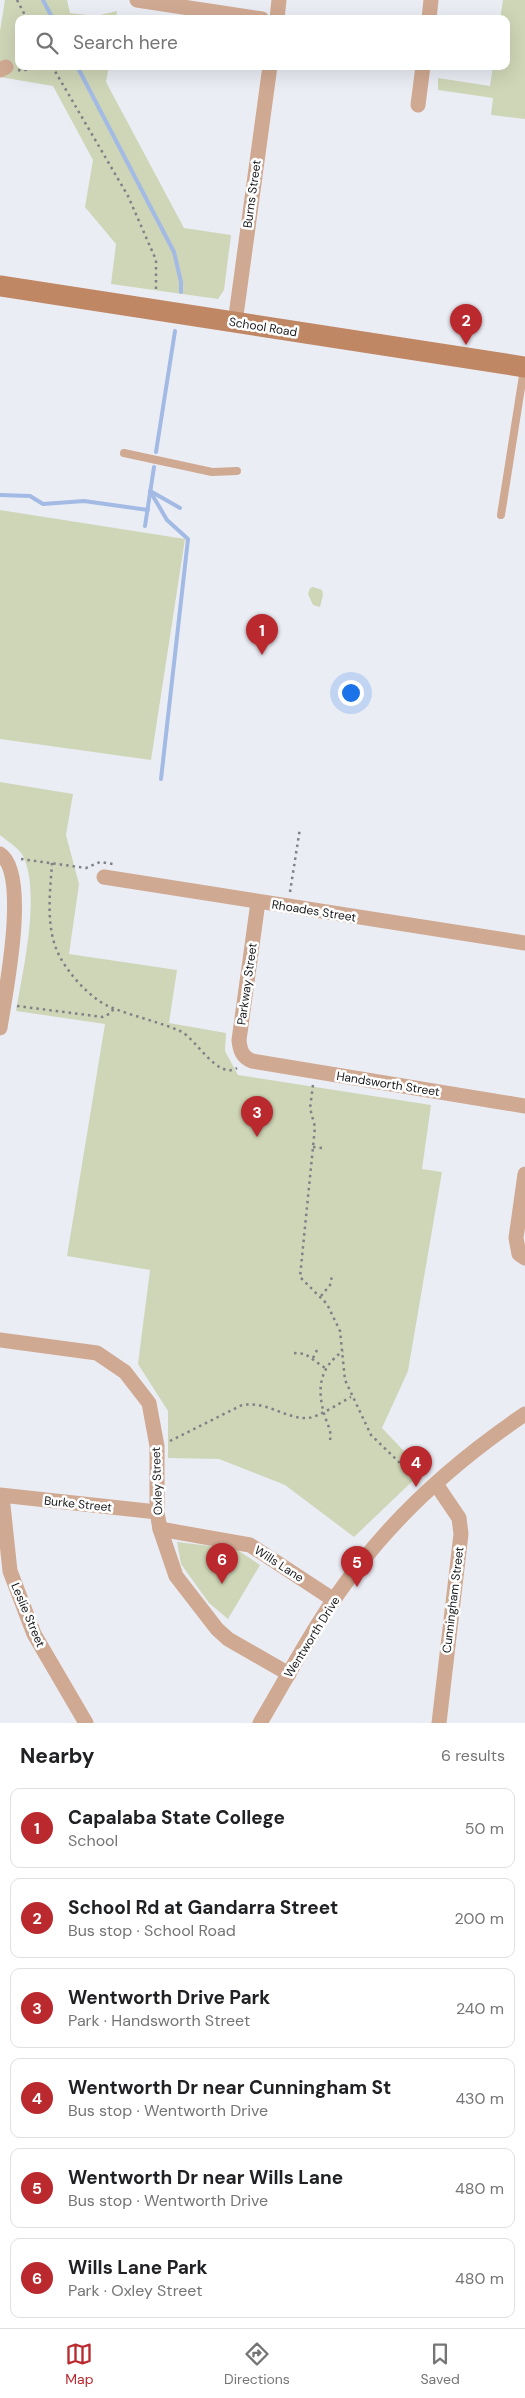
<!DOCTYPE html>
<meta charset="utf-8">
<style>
:root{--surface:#fff;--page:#f6f6f6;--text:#202124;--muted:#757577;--line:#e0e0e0;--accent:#b9292e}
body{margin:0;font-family:"DM Sans",sans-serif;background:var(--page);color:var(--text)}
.you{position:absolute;left:350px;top:692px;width:18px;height:18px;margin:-12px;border:4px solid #fff;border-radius:50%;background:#1a73e8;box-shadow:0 0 0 8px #1a73e833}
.badge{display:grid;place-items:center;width:32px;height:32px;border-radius:50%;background:var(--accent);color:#fff;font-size:16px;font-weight:700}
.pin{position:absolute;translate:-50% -41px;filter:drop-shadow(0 1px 2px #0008)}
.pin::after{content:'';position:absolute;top:26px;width:18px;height:15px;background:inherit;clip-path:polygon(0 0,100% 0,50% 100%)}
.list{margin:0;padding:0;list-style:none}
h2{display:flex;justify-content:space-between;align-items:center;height:65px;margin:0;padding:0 20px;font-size:21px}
h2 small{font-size:16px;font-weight:400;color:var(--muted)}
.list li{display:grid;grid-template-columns:32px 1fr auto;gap:15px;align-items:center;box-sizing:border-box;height:80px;margin:0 10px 10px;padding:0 10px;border:1px solid var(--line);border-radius:10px}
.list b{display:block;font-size:19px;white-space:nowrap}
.list p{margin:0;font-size:16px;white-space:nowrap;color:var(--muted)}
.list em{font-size:16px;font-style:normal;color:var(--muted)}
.icon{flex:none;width:28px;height:28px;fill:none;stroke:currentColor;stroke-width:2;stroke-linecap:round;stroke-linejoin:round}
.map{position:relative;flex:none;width:525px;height:1723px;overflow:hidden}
.search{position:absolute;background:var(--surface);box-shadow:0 5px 20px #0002;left:15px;right:15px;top:15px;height:55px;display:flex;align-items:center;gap:12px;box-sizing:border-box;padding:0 18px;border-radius:10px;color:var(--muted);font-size:19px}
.sheet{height:605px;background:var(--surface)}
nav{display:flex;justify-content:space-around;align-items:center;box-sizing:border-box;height:70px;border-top:1px solid var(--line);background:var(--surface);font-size:14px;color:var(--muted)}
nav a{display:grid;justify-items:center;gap:2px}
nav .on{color:var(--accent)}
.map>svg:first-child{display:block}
.park{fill:#cfd6b7}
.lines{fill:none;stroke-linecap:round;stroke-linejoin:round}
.stream{stroke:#a2bae4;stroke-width:4}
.path{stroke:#808186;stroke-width:2.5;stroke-dasharray:2.5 4;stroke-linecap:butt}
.lane{stroke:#d0a992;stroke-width:8}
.street{stroke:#d0a992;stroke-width:15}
.secondary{stroke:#c08764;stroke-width:21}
.labels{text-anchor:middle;stroke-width:5;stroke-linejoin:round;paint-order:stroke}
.street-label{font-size:12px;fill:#18191b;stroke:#fff}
</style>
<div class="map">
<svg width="525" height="1723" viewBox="0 0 525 1723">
<rect width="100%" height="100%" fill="#ebedf5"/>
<!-- park -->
<g class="park">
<path d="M5,0H67L70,13L96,16L117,11L116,19H19V66H109L106,82L184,228L231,235L224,290L218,299L111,284L116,244L85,207L93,160L53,86L0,77V31Z"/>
<path d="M503,0H525V119L491,115L493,98L438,90V78L490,86L493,66H506V19H500Z"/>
<path d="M0,510L185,539L151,760L0,739Z"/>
<path d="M313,587L322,590L323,595L320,607L313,605L308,594L310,588Z"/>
<path d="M0,782L73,794L66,835L79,884L69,954L177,970L169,1023L226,1033L225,1051L238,1075L431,1105L422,1169L442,1172L408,1371L382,1428L423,1471L354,1537L285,1485L219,1459L168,1458V1411L138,1364L150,1270L67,1256L105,1024L16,1011C23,970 41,893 23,856C19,848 7,841 0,835Z"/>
<path d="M177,1542L236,1549L260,1565L228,1619L209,1603L181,1564Z"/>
</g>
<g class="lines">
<!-- stream -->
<g class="stream">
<path d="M43,0L53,19"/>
<path d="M77,66L174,252L181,282V292"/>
<path d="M156,452L175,331"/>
<path d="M150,491L167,520L188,539L161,779"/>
<path d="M152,492L180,508"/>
<path d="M0,495L30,496L43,504L84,501L148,510"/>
<path d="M145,526L154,467"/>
</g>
<!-- path -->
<g class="path">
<path d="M17,0L27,19"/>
<path d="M52,66L128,196L156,260V293"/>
<path d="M18,70L23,71L35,66"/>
<path d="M21,859L86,868L100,862L113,864"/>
<path d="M52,863C50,894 45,929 60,957C69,974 90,998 108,1006C131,1016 157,1021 180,1031C196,1038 217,1080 237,1068"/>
<path d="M290,892L300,828"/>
<path d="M17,1006L103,1017L111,1013L114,1008"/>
<path d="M313,1085L310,1108L315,1127L300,1277L327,1304L340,1331L345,1380L371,1435L402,1465L420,1477"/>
<path d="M313,1147L323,1148"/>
<path d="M321,1296L330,1285L332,1276"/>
<path d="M294,1353L305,1354L325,1368"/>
<path d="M313,1358L318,1348"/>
<path d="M330,1440C332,1433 328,1425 325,1417C317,1390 318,1369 343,1351"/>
<path d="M170,1441L242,1405C268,1401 285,1419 308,1418C319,1417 341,1402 351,1397"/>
</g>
<!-- lane -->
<g class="lane">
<path d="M124,453L212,472L237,471"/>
<path d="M501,515L524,369"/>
</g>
<!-- street -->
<g class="street">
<path d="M137,0L262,19"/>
<path d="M277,19L279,0"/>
<path d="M429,19L431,0"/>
<path d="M0,70L6,67"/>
<path d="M418,105L423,66"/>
<path d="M235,323L270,66"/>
<path d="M0,854C30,874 5,995 0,1028"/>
<path d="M104,877L525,943"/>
<path d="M258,902L239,1040C240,1050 242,1057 252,1061L525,1106"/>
<path d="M525,1174L516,1238L519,1254L525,1258"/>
<path d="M0,1340L97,1353L125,1372L149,1403L157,1446V1512L160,1529L176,1576L217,1629L228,1639L289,1674"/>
<path d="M436,1484L459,1518L461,1534L439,1723"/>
<path d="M0,1495L157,1512"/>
<path d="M2,1496L10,1571L34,1634L86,1723"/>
<path d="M160,1529L250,1545L334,1600"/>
<path d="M260,1723C291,1671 319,1616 357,1568C403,1508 463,1456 525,1414"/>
</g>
<!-- secondary -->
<path class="secondary" d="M0,286L525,367"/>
</g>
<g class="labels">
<!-- street labels -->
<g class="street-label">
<text transform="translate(252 194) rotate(-82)" y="4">Burns Street</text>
<text transform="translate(263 327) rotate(9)" y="4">School Road</text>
<text transform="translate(314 911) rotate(9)" y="4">Rhoades Street</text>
<text transform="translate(247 984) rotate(-82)" y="4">Parkway Street</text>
<text transform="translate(388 1084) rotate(9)" y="4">Handsworth Street</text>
<text transform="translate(157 1481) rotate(-92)" y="4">Oxley Street</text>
<text transform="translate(78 1504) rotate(6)" y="4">Burke Street</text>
<text transform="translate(279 1564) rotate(33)" y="4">Wills Lane</text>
<text transform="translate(453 1600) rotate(-83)" y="4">Cunningham Street</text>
<text transform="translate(28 1615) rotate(67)" y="4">Leslie Street</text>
<text transform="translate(312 1637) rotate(-58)" y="4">Wentworth Drive</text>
</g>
</g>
</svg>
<div class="you"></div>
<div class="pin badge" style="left:262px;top:655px">1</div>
<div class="pin badge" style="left:466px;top:345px">2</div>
<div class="pin badge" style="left:257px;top:1137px">3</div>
<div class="pin badge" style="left:416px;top:1487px">4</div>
<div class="pin badge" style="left:357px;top:1587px">5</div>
<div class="pin badge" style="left:222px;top:1584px">6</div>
<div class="search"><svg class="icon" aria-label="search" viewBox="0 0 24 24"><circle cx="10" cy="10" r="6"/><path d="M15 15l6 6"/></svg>Search here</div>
</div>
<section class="sheet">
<h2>Nearby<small>6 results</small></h2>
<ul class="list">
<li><span class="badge">1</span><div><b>Capalaba State College</b><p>School</p></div><em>50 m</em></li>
<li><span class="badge">2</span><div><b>School Rd at Gandarra Street</b><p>Bus stop · School Road</p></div><em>200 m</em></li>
<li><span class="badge">3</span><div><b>Wentworth Drive Park</b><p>Park · Handsworth Street</p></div><em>240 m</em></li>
<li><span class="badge">4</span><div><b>Wentworth Dr near Cunningham St</b><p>Bus stop · Wentworth Drive</p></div><em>430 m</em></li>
<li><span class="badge">5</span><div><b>Wentworth Dr near Wills Lane</b><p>Bus stop · Wentworth Drive</p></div><em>480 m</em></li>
<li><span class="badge">6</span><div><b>Wills Lane Park</b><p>Park · Oxley Street</p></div><em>480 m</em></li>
</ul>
</section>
<nav>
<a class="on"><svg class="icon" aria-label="map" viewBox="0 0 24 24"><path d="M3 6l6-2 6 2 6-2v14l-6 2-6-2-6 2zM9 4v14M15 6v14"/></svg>Map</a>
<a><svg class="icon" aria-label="directions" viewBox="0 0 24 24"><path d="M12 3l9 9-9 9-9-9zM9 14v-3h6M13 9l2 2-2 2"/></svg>Directions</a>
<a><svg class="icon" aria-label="saved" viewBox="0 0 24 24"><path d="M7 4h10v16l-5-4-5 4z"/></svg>Saved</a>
</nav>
